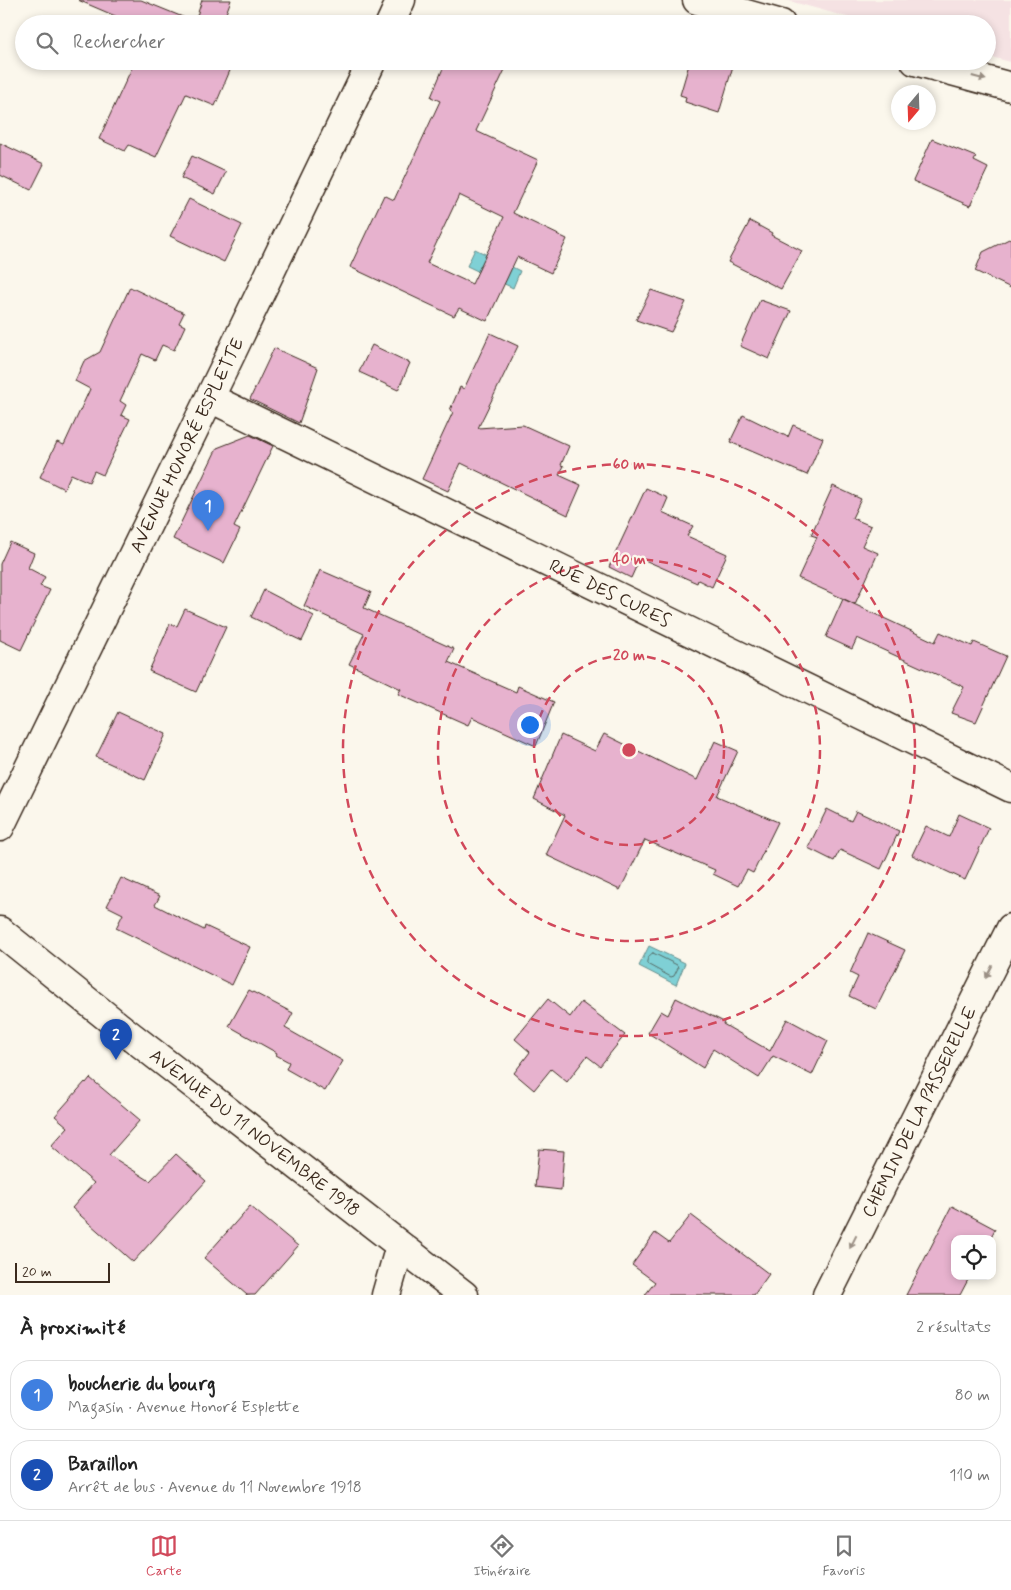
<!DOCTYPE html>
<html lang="fr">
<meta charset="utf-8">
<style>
:root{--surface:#fff;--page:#f2f2f2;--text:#222;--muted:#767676;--line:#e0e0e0;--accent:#d1495b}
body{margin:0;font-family:Mynerve,sans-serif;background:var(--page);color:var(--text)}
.controls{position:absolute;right:15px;bottom:15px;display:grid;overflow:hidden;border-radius:10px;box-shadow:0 2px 8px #0003}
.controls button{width:45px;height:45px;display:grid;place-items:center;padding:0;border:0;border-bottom:1px solid var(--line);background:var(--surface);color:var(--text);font:25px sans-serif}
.compass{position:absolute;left:891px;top:85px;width:45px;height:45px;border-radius:50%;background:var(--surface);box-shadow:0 2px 8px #0003;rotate:199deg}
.scale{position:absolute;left:15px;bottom:12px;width:95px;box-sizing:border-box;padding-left:5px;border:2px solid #3b2a1e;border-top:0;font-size:14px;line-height:18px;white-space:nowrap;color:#3b2a1e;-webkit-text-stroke:4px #fbf7ec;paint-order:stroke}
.you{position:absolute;left:529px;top:724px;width:18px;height:18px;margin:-12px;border:4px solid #fff;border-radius:50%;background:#1a73e8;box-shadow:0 0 0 8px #1a73e833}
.badge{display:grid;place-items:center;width:32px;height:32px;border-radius:50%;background:var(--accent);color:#fff;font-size:16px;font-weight:700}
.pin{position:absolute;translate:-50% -41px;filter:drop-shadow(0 1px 2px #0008)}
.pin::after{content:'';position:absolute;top:26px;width:18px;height:15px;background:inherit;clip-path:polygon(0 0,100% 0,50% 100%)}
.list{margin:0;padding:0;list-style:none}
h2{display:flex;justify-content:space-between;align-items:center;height:65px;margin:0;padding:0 20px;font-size:21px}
h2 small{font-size:16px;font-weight:400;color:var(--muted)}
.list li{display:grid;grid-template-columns:32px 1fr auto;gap:15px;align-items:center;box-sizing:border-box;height:70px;margin:0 10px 10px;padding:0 10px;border:1px solid var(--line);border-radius:20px}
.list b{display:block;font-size:19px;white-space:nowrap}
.list p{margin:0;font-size:16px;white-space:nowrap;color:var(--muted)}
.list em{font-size:16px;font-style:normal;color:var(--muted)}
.icon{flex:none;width:28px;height:28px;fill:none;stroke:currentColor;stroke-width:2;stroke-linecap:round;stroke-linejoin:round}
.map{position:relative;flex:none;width:1011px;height:1295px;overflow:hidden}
.search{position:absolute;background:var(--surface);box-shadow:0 2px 8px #0003;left:15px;right:15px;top:15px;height:55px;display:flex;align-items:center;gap:12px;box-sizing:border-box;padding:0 18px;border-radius:28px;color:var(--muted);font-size:19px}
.sheet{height:225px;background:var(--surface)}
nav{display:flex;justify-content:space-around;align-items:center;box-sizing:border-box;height:70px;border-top:1px solid var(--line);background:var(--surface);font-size:14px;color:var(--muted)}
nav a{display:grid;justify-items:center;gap:2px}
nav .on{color:var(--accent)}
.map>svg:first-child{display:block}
.built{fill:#f5e2e3}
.water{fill:#7fd0d5;stroke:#648e8c}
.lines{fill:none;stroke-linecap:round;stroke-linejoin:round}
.shore{stroke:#566c67;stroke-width:1}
.building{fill:#e7b2ce;stroke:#3b2a1e;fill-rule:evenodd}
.minor-casing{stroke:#3b2a1e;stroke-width:31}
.major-casing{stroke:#3b2a1e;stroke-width:31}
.minor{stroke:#fbf7ec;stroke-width:28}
.major{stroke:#fbf7ec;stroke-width:28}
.oneway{fill:#9b9085}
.ring{fill:none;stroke:#d1495b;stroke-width:2.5;stroke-dasharray:9 6}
.labels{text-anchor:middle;stroke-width:4.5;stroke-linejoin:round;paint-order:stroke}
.street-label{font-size:18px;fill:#3b2a1e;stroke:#fbf7ec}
.centre{fill:#d1495b;stroke:#fbf7ec;stroke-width:2.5}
.ring-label{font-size:15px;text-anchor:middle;font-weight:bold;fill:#d1495b;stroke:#fbf7ec;stroke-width:4.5;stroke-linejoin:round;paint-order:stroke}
</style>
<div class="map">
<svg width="1011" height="1295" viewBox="0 0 1011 1295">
<rect width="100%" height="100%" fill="#fbf7ec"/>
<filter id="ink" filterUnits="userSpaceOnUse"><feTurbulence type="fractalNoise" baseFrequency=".02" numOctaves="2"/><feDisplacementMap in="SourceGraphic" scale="10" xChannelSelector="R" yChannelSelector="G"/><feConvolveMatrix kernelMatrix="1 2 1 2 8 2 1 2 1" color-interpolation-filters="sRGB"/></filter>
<g filter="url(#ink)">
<!-- built -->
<path class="built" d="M786,0H1011V62L987,56V24H872Z"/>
<!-- water -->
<g class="water">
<path d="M475,249L520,271L513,288L467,266Z"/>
<path d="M649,946L685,963L676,985L639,966Z"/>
</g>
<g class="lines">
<!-- shore -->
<path class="shore" d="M653,953L677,965L678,968L674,976L671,977L647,964C646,961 649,954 653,953Z"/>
</g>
<!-- building -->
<g class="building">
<path d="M78,0H141L195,22L202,0H231L222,24H134Z"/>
<path d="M135,61H234L215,106L186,94L156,157L129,145L125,151L99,139Z"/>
<path d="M446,61H509L476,131L538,160L513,213L567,239L551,273L517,257L487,321L459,308L454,316L350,267L384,195L394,200L440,101L431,97ZM459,195L504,217L472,284L427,263Z"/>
<path d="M690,61H715L733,66L719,113L685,102L686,97L680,95Z"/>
<path d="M932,139L976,157L974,161L988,168L970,206L913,181Z"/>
<path d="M0,143L44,164L31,190L0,175Z"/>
<path d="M192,156L226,172L215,194L181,178Z"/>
<path d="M189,199L242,225L224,262L170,236Z"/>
<path d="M750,221L772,233L771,235L802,251L781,289L728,262Z"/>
<path d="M1011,238V288L975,271L983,252Z"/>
<path d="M130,287L184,313L179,323L185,326L174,350L162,345L155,360L142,354L120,401L126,405L121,415L130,419L103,475L94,471L89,482L71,474L64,489L40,477L57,442L64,445L90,389L75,381L84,361L100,352Z"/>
<path d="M651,290L686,302L671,332L636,320Z"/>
<path d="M760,300L791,311L769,359L740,346Z"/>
<path d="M490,333L518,346L478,428L523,425L569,446L561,465L564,466L559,475L581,485L568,515L461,463L448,491L422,479L453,412L450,410L460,387L464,389Z"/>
<path d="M372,345L410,363L398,390L359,372Z"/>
<path d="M274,348L318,368L299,423L250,399Z"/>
<path d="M743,415L788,437L793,425L823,438L807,475L730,442Z"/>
<path d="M250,435L273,446L234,527L240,530L224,563L173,539L217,448Z"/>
<path d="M833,486L861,499L852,518L871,526L862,546L878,553L855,604L798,578L817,537L811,535Z"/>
<path d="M646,488L668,498L662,512L693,526L687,536L727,554L712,587L698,580L697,583L640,558L631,578L609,567Z"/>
<path d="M10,542L34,553L28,568L45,577L40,586L50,590L21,650L0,640V564Z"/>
<path d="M320,570L371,592L364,608L454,649L448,662L516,692L518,686L554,702L536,746L472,717L468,725L398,694L401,689L349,664L364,634L304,606Z"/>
<path d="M264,590L314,616L302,641L251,617Z"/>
<path d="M843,599L935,642L940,632L972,646L974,642L1006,656L976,722L951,713L964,687L857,638L852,649L826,637Z"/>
<path d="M185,609L226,627L196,692L149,671L170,624L177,626Z"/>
<path d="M118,712L166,734L145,780L96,757Z"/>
<path d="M604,734L697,780L715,741L738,751L717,796L778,822L753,873L747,870L738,886L713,874L715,870L645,840L620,890L546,855L565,815L534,799L561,735L595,751Z"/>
<path d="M827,809L851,821L856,811L899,831L881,869L840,850L834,861L808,848Z"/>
<path d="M959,814L989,828L965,880L912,855L926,826L949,837Z"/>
<path d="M121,878L160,896L155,905L204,930L205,926L250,947L232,985L116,928L123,914L107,906Z"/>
<path d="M868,933L905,950L876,1009L849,996L858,977L850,973Z"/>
<path d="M249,990L293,1013L285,1028L343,1061L325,1091L286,1069L289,1062L276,1055L277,1053L229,1026Z"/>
<path d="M676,998L724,1022L723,1024L770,1051L787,1019L828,1041L812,1075L773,1056L759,1078L713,1049L703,1068L648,1033L661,1011L668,1015Z"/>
<path d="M548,999L570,1017L581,1002L625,1035L600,1066L587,1056L567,1082L551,1069L534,1090L514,1073L530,1052L515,1039Z"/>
<path d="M90,1078L140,1120L109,1155L150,1181L176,1154L206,1181L133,1262L72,1208L94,1183L51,1146L68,1127L55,1116L85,1082L86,1083Z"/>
<path d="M539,1149L564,1151L561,1190L535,1187Z"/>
<path d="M250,1206L298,1246L255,1295H247L204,1258Z"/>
<path d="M952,1206L995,1229L990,1239H955V1276H970L960,1295H906Z"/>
<path d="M691,1215L769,1274L754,1295H645L655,1282L632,1265L655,1233L669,1243Z"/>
</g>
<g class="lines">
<defs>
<g id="minor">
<path d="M697,0L781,24"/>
<path d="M390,24L401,0"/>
<path d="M915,61L1011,87"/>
<path id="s1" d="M210,398L1011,788"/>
<path id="s2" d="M0,827L228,360L372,61"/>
<path d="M386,1295L400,1246"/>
<path id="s3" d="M827,1295L1011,928"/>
</g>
<g id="major">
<path id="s4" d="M0,931L122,1029L464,1295"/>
</g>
</defs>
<!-- minor casing -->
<use href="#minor" class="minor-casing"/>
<!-- major casing -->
<use href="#major" class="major-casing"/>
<!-- minor -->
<use href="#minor" class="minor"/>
<!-- major -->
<use href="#major" class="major"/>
</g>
<!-- one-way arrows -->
<defs><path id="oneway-solid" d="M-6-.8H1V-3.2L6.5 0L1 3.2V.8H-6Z" transform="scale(1.25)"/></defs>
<g class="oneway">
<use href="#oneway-solid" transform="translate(979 78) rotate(15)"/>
<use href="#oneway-solid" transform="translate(989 972) rotate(117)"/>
<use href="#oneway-solid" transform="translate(853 1242) rotate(117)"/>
</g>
</g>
<!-- distance rings -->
<g class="ring">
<circle cx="629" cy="750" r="95"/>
<circle cx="629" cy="750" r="191"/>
<circle cx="629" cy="750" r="286"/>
</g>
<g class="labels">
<!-- street labels -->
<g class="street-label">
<text dy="6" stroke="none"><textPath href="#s2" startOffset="425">AVENUE HONORÉ ESPLETTE</textPath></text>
<text dy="6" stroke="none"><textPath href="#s1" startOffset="445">RUE DES CURES</textPath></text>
<text dy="6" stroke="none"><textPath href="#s3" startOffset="205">CHEMIN DE LA PASSERELLE</textPath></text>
<text dy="6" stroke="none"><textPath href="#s4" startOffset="325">AVENUE DU 11 NOVEMBRE 1918</textPath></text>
</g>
</g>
<circle cx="629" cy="750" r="8" class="centre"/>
<g class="ring-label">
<text x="629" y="469">60 m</text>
<text x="629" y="564">40 m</text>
<text x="629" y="660">20 m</text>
</g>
</svg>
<div class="controls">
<button><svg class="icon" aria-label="locate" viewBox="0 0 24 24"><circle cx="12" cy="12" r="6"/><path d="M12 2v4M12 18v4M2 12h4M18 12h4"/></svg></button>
</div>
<svg class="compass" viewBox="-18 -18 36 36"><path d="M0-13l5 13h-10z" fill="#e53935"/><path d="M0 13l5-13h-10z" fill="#767676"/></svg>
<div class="scale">20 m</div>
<div class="you"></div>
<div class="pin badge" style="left:208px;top:531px;background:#3f7fe0">1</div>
<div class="pin badge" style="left:116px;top:1060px;background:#1a4fb4">2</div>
<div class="search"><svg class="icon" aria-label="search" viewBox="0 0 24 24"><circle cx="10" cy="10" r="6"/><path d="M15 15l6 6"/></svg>Rechercher</div>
</div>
<section class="sheet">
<h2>À proximité<small>2 résultats</small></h2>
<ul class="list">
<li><span class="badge" style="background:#3f7fe0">1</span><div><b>boucherie du bourg</b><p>Magasin · Avenue Honoré Esplette</p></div><em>80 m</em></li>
<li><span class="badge" style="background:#1a4fb4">2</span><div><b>Baraillon</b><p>Arrêt de bus · Avenue du 11 Novembre 1918</p></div><em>110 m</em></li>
</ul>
</section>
<nav>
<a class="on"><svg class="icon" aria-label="map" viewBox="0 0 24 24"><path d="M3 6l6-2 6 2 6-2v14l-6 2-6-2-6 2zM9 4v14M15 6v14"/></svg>Carte</a>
<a><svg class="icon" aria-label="directions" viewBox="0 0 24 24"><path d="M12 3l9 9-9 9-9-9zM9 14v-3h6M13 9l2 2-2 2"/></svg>Itinéraire</a>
<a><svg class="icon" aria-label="saved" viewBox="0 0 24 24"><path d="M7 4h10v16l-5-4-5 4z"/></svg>Favoris</a>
</nav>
